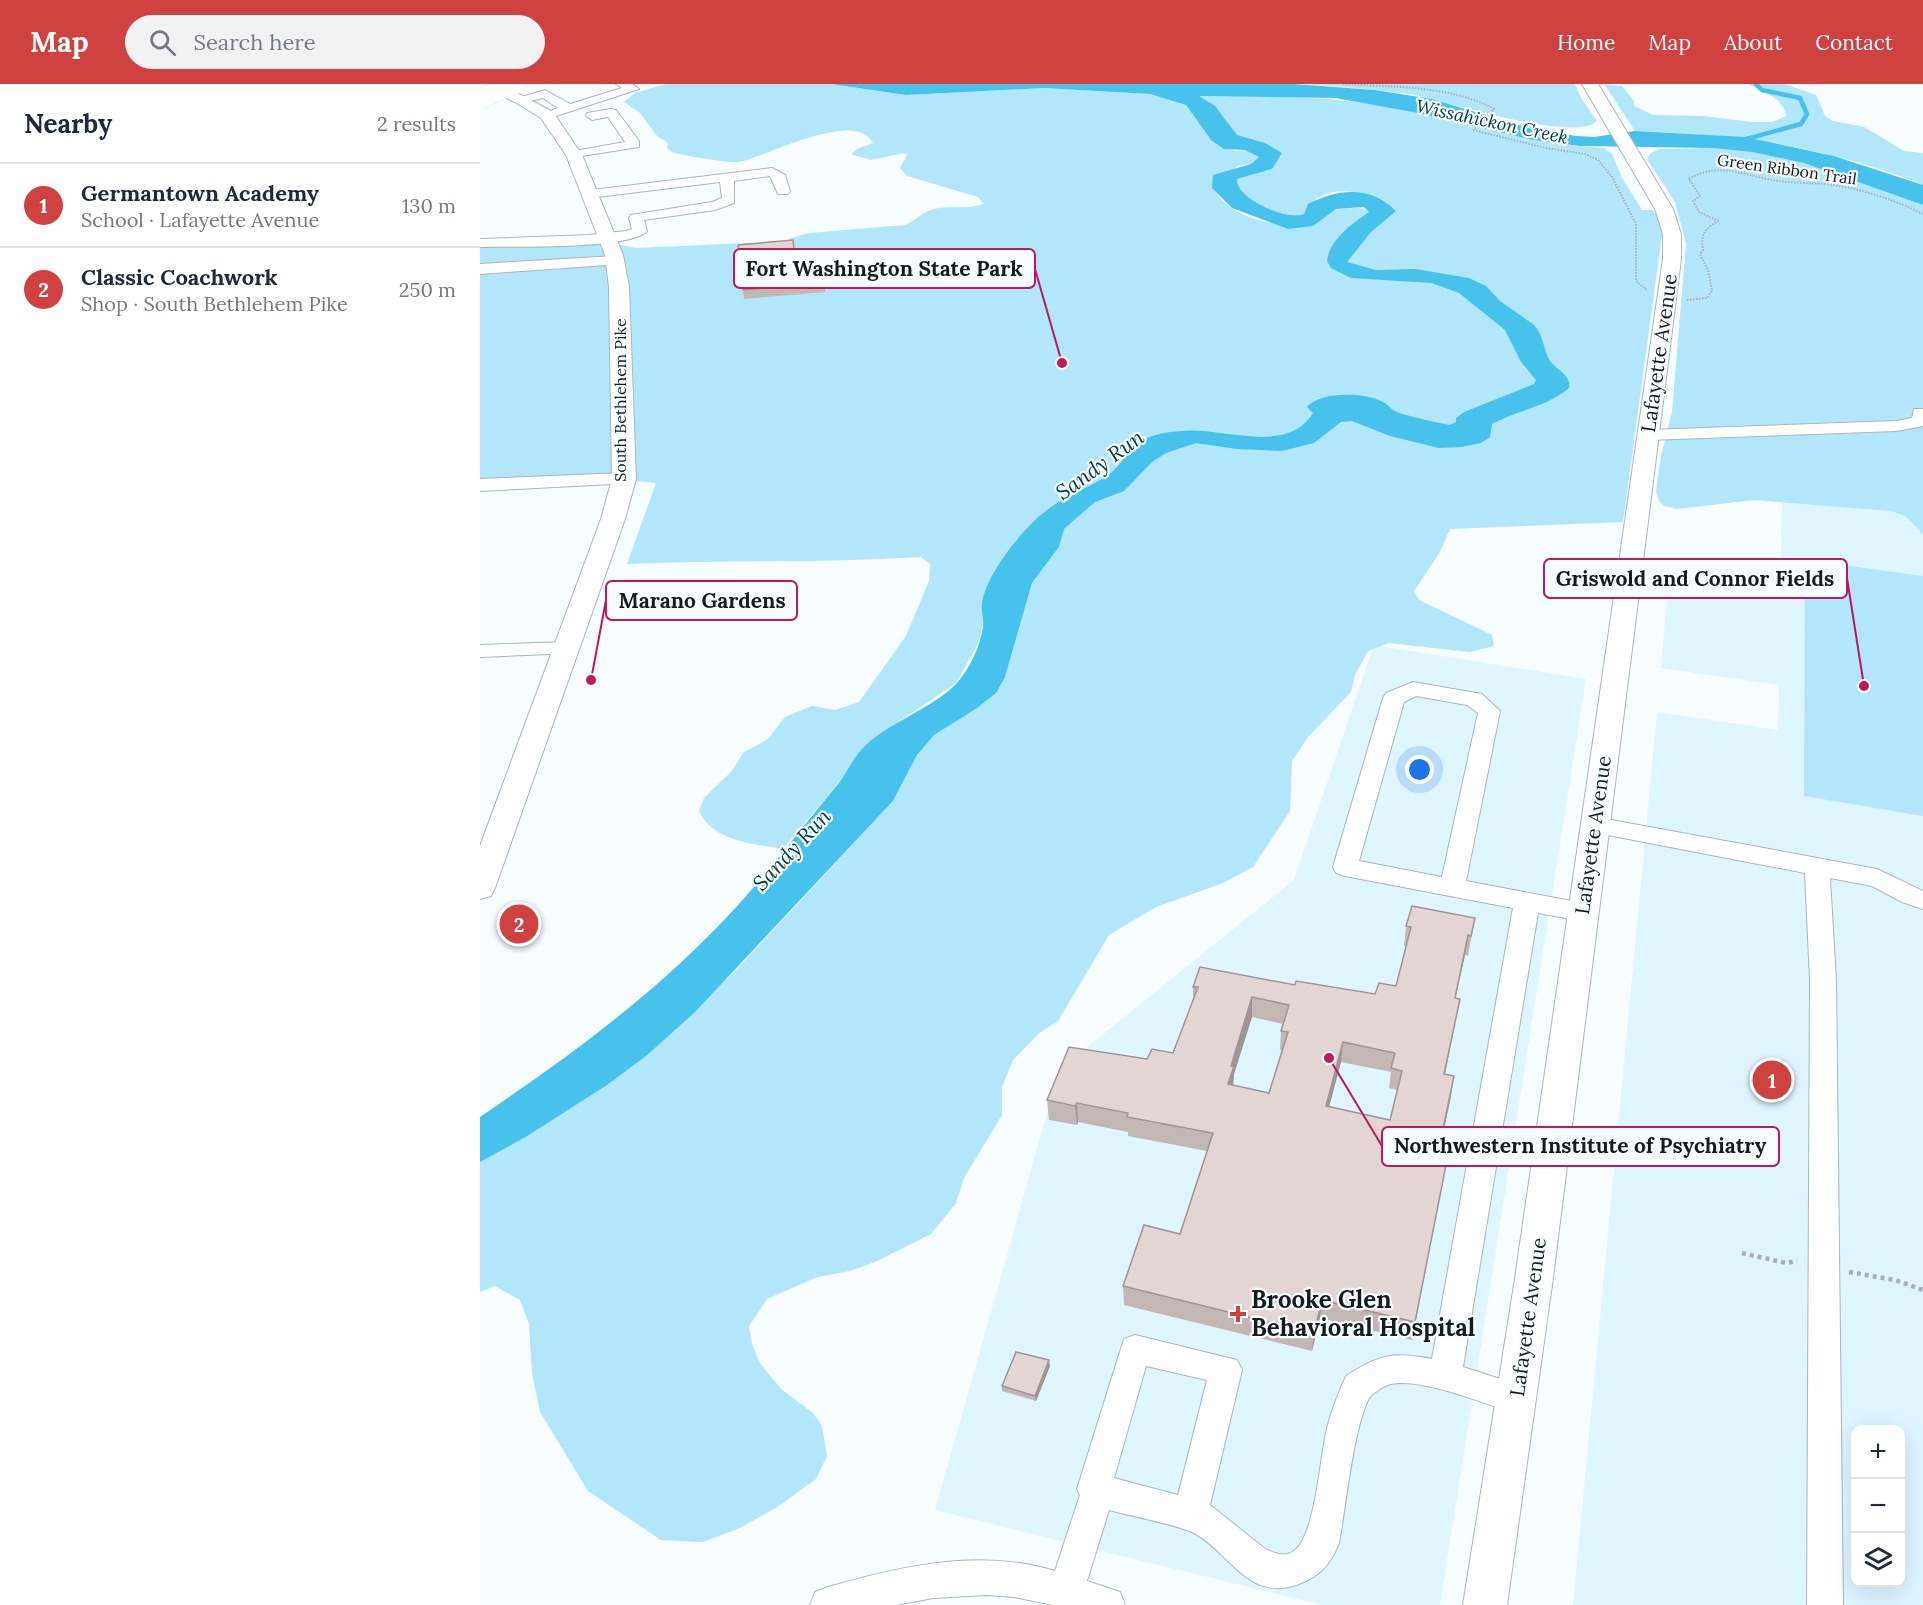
<!DOCTYPE html>
<meta charset="utf-8">
<style>
:root{--surface:#fff;--page:#f2f2f3;--text:#1f2937;--muted:#747a83;--line:#e0e1e3;--accent:#d0423f}
body{margin:0;font-family:Lora,serif;background:var(--page);color:var(--text)}
.controls{position:absolute;right:18px;bottom:18px;display:grid;overflow:hidden;border-radius:12px;box-shadow:0 6px 24px #0002}
.controls button{width:54px;height:54px;display:grid;place-items:center;padding:0;border:0;border-bottom:2px solid var(--line);background:var(--surface);color:var(--text);font:30px sans-serif}
.you{position:absolute;left:940px;top:686px;width:21px;height:21px;margin:-15px;border:4px solid #fff;border-radius:50%;background:#1a73e8;box-shadow:0 0 0 9px #1a73e833}
.badge{display:grid;place-items:center;width:39px;height:39px;border-radius:50%;background:var(--accent);color:#fff;font-size:20px;font-weight:700}
.pin{position:absolute;translate:-50% -50%;border:3px solid #fff;box-shadow:0 2px 6px #0006}
.list{margin:0;padding:0;list-style:none}
h2{display:flex;justify-content:space-between;align-items:center;height:78px;margin:0;padding:0 24px;font-size:26px}
h2 small{font-size:20px;font-weight:400;color:var(--muted)}
.list li{display:grid;grid-template-columns:39px 1fr auto;gap:18px;align-items:center;box-sizing:border-box;height:84px;padding:0 24px;border-top:2px solid var(--line)}
.list b{display:block;font-size:22px;white-space:nowrap}
.list p{margin:0;font-size:20px;white-space:nowrap;color:var(--muted)}
.list em{font-size:20px;font-style:normal;color:var(--muted)}
.icon{flex:none;width:33px;height:33px;fill:none;stroke:currentColor;stroke-width:2;stroke-linecap:round;stroke-linejoin:round}
.map{position:relative;flex:none;width:1443px;height:1521px;overflow:hidden}
header{display:flex;align-items:center;gap:36px;box-sizing:border-box;height:84px;padding:0 30px;background:var(--accent);color:#fff}
header strong{font-size:28px}
nav{display:flex;gap:33px;margin-inline-start:auto;font-size:21px}
.search{width:420px;height:54px;background:var(--page);display:flex;align-items:center;gap:15px;box-sizing:border-box;padding:0 21px;border-radius:33px;color:var(--muted);font-size:22px}
main{display:flex}
aside{flex:1;background:var(--surface)}
.map>svg:first-child{display:block}
.built{fill:#dff5ff;fill-rule:evenodd}
.green{fill:#b1e6fb}
.water{fill:#47c2ec}
.lines{fill:none;stroke-linecap:round;stroke-linejoin:round}
.stream{stroke:#47c2ec;stroke-width:4.5}
.minor-casing{stroke:#aab7bd;stroke-width:2}
.major-casing{stroke:#aab7bd;stroke-width:2}
.highway-casing{stroke:#aab7bd;stroke-width:1}
.path-far1{stroke:#aab0b2;stroke-width:2;stroke-dasharray:1.5 1.5;stroke-linecap:butt}
.path{stroke:#aab0b2;stroke-width:4.5;stroke-dasharray:4 4;stroke-linecap:butt}
.minor{fill:#fff;fill-rule:evenodd}
.major{fill:#fff;fill-rule:evenodd}
.highway{fill:#fff;fill-rule:evenodd}
.highway-bridge-casing{stroke:#aab7bd;stroke-width:20;stroke-linecap:butt}
.highway-bridge{stroke:#fff;stroke-width:20}
.wall{fill:#c3b7b5;fill-rule:evenodd}
.shaded-wall{fill:#9f9594}
.building{fill:#e3d5d3;stroke:#9f9594;stroke-width:1.5;fill-rule:evenodd}
.poi-dot{fill:#d0423f;stroke:#f7fdff;stroke-width:2}
.labels{text-anchor:middle;stroke-width:4.5;stroke-linejoin:round;paint-order:stroke}
.far-street-label{font-size:16px;fill:#161b1c;stroke:#f7fdff}
.far-water-label{font-size:18px;font-style:italic;fill:#023b4c;stroke:#f7fdff}
.street-label{font-size:20px;fill:#161b1c;stroke:#f7fdff}
.water-label{font-size:21px;font-style:italic;fill:#023b4c;stroke:#f7fdff}
.near-poi-label{font-size:24px;font-weight:bold;fill:#161b1c;stroke:#f7fdff;text-anchor:start}
.leader{fill:none;stroke:#c2185b;stroke-width:2}
.callout-dot{fill:#c2185b;stroke:#f7fdff;stroke-width:2}
.callout{fill:#f7fdff;stroke:#c2185b;stroke-width:2}
.callout-label{font-size:21px;text-anchor:middle;font-weight:bold;fill:#161b1c}
</style>
<header>
<strong>Map</strong>
<div class="search"><svg class="icon" aria-label="search" viewBox="0 0 24 24"><circle cx="10" cy="10" r="6"/><path d="M15 15l6 6"/></svg>Search here</div>
<nav><a>Home</a><a>Map</a><a>About</a><a>Contact</a></nav>
</header>
<main>
<aside>
<h2>Nearby<small>2 results</small></h2>
<ul class="list">
<li><span class="badge">1</span><div><b>Germantown Academy</b><p>School · Lafayette Avenue</p></div><em>130 m</em></li>
<li><span class="badge">2</span><div><b>Classic Coachwork</b><p>Shop · South Bethlehem Pike</p></div><em>250 m</em></li>
</ul>
</aside>
<div class="map">
<svg width="1443" height="1521" viewBox="0 0 1443 1521">
<rect width="100%" height="100%" fill="#f7fdff"/>
<!-- built -->
<g class="built">
<path d="M1443,212V1521H1093L1177,628L1298,646L1299,601L1181,584L1188,500L1300,515L1302,415L1196,421ZM1376,1346H1420V1498H1376Z"/>
<path d="M894,561L1106,595L960,1521H842L455,1426L566,1033L590,977L814,796Z"/>
</g>
<!-- green -->
<g class="green">
<path d="M186,0H351L426,11L564,4L670,10L706,21L731,56L755,67L765,66L779,73L771,80L758,82L732,104C737,108 739,114 744,118C753,127 777,138 790,138C814,138 874,115 890,128L879,135L909,120C884,105 838,98 824,130C807,137 756,115 757,95L792,85L751,47L744,33L717,12C782,13 845,11 909,23C981,36 1050,60 1124,64L1132,70L1142,94L1162,126H1173L1183,143L1143,438L970,445L960,468L934,507L939,516L1012,551L1014,562L990,568L909,559L888,567L875,591L871,608L828,653L812,677L810,727L773,783L743,799L676,823L629,851L578,937L559,949L533,976L522,1003V1031L484,1094L476,1119L451,1150L395,1178L370,1187L337,1193L287,1215L269,1242L272,1260L279,1278L301,1305L333,1329L342,1342L347,1372L336,1395L297,1423L260,1444L223,1458L181,1456L108,1407L60,1328L52,1289L49,1240L40,1216L15,1202L0,1208V1078L44,1054L166,972L256,886L413,717L437,671L454,651L475,637L525,593L552,499L580,462L517,487L508,501L502,520L503,540L498,560L476,599L409,644L382,666L361,696L303,765C274,760 232,757 219,727L224,714L252,687L263,669L288,655L305,633L332,622L355,626L379,618L426,552L449,497L450,480L441,473C343,479 245,476 147,480L176,399L122,394L0,395V160L111,156L157,164L313,157L308,155L329,149L425,141C436,137 441,128 454,125C471,121 488,126 504,120L498,113L427,92L420,84L427,71L424,69L391,76L371,70L377,65L393,59C375,24 286,73 259,78C253,80 200,71 192,68L187,64L188,59L177,52L160,29L144,18L155,9Z"/>
<path d="M814,0H1095L1101,14L1117,37C1092,60 962,15 929,10C891,5 852,1 814,0Z"/>
<path d="M1124,0L1142,2L1154,17V22L1173,31L1223,32L1271,38H1293L1306,32C1303,12 1283,9 1268,0H1305L1336,11L1345,32L1353,37L1384,43L1424,67L1443,69V101C1347,62 1257,51 1155,47Z"/>
<path d="M1232,64L1272,68L1324,79L1443,121V450L1425,432L1412,427L1274,416L1197,425L1184,422L1179,417L1176,407L1181,372L1192,328L1206,160L1195,118L1167,75L1171,69L1179,65Z"/>
<path d="M1325,476L1443,492V732L1324,712Z"/>
</g>
<!-- water -->
<path class="water" d="M351,0H814L895,6L952,15L1055,46L1096,52L1114,53L1155,47L1265,53L1354,72L1443,101V121L1324,79L1272,68L1232,64L1100,62L1054,56L933,28L855,14L719,12L735,22L757,51L785,59L802,69L792,85L757,95C756,115 807,137 824,130L828,120C858,105 890,101 916,127L891,148L867,178L896,186L935,185L989,194L1006,202L1020,217L1054,241C1064,252 1063,265 1070,277C1077,286 1092,292 1089,304C1067,323 1037,326 1012,340L1010,353L1001,359L982,363L959,364L910,352L872,337L861,338L834,359L802,367L757,365L716,359L686,369L672,378L644,407L615,418L584,445L579,463L552,499L525,593L516,609L497,624L454,651L437,671L413,717L215,928L166,972L127,1001L44,1054L0,1078V1033C93,970 183,904 259,820C293,782 325,740 358,700C367,689 372,676 381,666C407,638 449,627 476,600C490,585 500,562 503,543C504,535 501,527 502,520C505,491 544,443 567,426C585,412 608,404 627,392C637,385 643,375 651,366C663,351 685,348 703,347C743,343 806,372 833,329L827,323C840,307 886,308 903,318C909,321 912,327 919,329C936,334 953,338 970,341L976,338V334L984,328L1054,300L1056,296L1041,278L1025,246L979,209L952,199L871,194L851,184L847,177C849,156 873,139 889,128L884,123L856,125L833,142L808,145L752,124L732,104L733,91L771,80L779,73L765,66L744,65L731,56L706,21L670,10L564,4L426,11Z"/>
<g class="lines">
<!-- stream -->
<path class="stream" d="M1259,57L1321,40L1327,30L1320,14L1282,6L1276,0"/>
<defs>
<g id="minor">
<path d="M136,0H152L159,5L67,35L61,31L78,24L63,14L41,19L35,15L65,6L90,20L142,4Z"/>
<path d="M131,25L136,26L159,57V63L89,74V68L145,58L128,33L112,36L106,32L107,29Z"/>
<path d="M292,84L305,91L310,107L308,110H298L290,92L254,97V119L235,126L164,136L167,147C151,166 29,162 0,163V155L109,151L146,147L152,145L149,134L151,131L232,118L242,114L240,98L109,114L104,113V107Z"/>
<path d="M136,172L144,177L141,180L0,190V180Z"/>
<path d="M1434,325H1443V342L1416,347L1168,356L1159,351L1168,346L1416,337L1432,334Z"/>
<path d="M144,389L151,391L153,395L151,399L0,407V395Z"/>
<path d="M86,558L93,559L97,564L93,569L0,573V561Z"/>
<path d="M933,598L1002,610L1020,627L986,797L1102,819L1111,822L1115,828L1111,834L1102,837L1058,829L983,1283L1048,1304L1053,1315L1048,1326L1037,1330C1008,1321 936,1291 908,1301C902,1303 892,1310 889,1314C873,1346 866,1422 859,1459C851,1480 840,1492 819,1500C768,1519 751,1469 714,1449C695,1440 651,1432 629,1426L607,1497L640,1508L645,1521H573L534,1513L507,1511L453,1514L416,1521H330L335,1508L348,1503C422,1482 500,1464 575,1487L600,1411L597,1405L644,1255L655,1251L757,1276L762,1286L730,1421L784,1464C793,1469 804,1474 814,1467C835,1452 840,1375 846,1349C850,1330 858,1310 866,1292C898,1271 913,1267 952,1275L1033,824L865,792L856,789L853,783L903,614L906,609ZM936,612L987,621L998,629L962,793L879,777L924,618ZM666,1282L727,1296L698,1411L634,1394Z"/>
<path d="M1115,733L1397,785L1443,807V825L1422,818L1392,802L1350,794L1356,897L1363,1521H1327L1330,897L1325,789L1107,747L1103,741L1107,735Z"/>
</g>
<g id="major">
<path d="M0,0H20L73,28L102,71L143,171L149,203L156,395L145,435L15,804L11,812L0,815V762L121,435L132,395L129,203L125,171L86,71L61,34L35,18L1,3Z"/>
<path d="M1102,0H1118L1193,125L1201,150V175L1072,1201L1027,1521H983L1034,1201L1183,175V150L1175,125Z"/>
</g>
<path id="highway" d="M0,0H13L0,7Z"/>
</defs>
<!-- minor casing -->
<use href="#minor" class="minor-casing"/>
<!-- major casing -->
<use href="#major" class="major-casing"/>
<!-- highway casing -->
<use href="#highway" class="highway-casing"/>
<!-- path-far1 -->
<g class="path-far1">
<path d="M863,0C912,3 970,1 1014,25L993,46"/>
<path d="M993,46L1066,64L1105,70L1118,76L1132,93L1156,140V197L1168,207"/>
<path d="M1207,216L1227,214L1232,207L1228,186L1220,170L1223,166C1221,149 1224,146 1238,137L1219,128L1213,117L1220,112L1209,95C1239,76 1267,93 1299,97C1314,99 1330,99 1345,100C1380,104 1412,115 1443,130"/>
</g>
<!-- path -->
<g class="path">
<path d="M1262,1169L1306,1179L1317,1177"/>
<path d="M1369,1188L1415,1196L1443,1206"/>
</g>
<!-- minor -->
<use href="#minor" class="minor"/>
<!-- major -->
<use href="#major" class="major"/>
<!-- highway -->
<use href="#highway" class="highway"/>
<defs>
<path id="highway-bridge" d="M0,15L35,0"/>
</defs>
<!-- highway-bridge casing -->
<use href="#highway-bridge" class="highway-bridge-casing"/>
<!-- highway-bridge -->
<use href="#highway-bridge" class="highway-bridge"/>
</g>
<!-- wall -->
<g class="wall">
<path d="M316,173L344,180L345,208L264,215L263,206Z"/>
<path d="M995,834L988,872L985,871L975,914L980,915L965,990L971,1012L959,1069L968,1071L932,1256L840,1234L832,1267L644,1221L643,1202L700,1150L727,1067L648,1052V1048L598,1038L597,1041L569,1036L567,1016L667,975L693,969L713,916V903L815,901L895,910L916,902L926,862H924L926,842ZM772,933L803,940L801,947L800,966L803,967L789,1009L753,1001L754,990ZM861,978L911,988L909,1004L917,1006L910,1036L849,1023Z"/>
<path d="M570,1282L556,1317L522,1307V1302Z"/>
</g>
<!-- shaded-wall -->
<g class="shaded-wall">
<path d="M343,171L344,180L345,208L344,199Z"/>
<path d="M988,851L985,871L971,933L975,914Z"/>
<path d="M772,913V933L754,990L753,1002L748,1000L751,982Z"/>
<path d="M980,915L976,934L961,1010L964,990Z"/>
<path d="M863,958L861,978L844,1042L846,1022Z"/>
<path d="M974,992L971,1012L955,1088L958,1069Z"/>
<path d="M597,1019L598,1038L597,1041L595,1022Z"/>
<path d="M842,1216L840,1234L832,1267L834,1249Z"/>
<path d="M569,1276L570,1282L556,1317L555,1312Z"/>
</g>
<!-- building -->
<g class="building">
<path d="M313,156L315,173L343,171L344,199L263,206L258,161Z"/>
<path d="M932,822L995,834L991,852L988,851L975,914L980,915L964,990L974,992L958,1069L968,1071L935,1238L842,1216L834,1249L643,1202L664,1141L700,1150L733,1049L647,1033L648,1029L597,1019L595,1022L567,1016L589,963L667,975L672,965L693,969L718,903H713L720,883L815,901L816,897L895,910L899,899L916,902L931,843L926,842ZM772,913L809,921L801,947L808,948L789,1009L748,1000L754,982H751ZM863,958L915,969L911,984L922,987L910,1036L846,1022Z"/>
<path d="M536,1268L569,1276L555,1312L522,1302Z"/>
</g>
<!-- markers -->
<path class="poi-dot" d="M755 1221h6v6h6v6h-6v6h-6v-6h-6v-6h6z"/>
<g class="labels">
<!-- far-street labels -->
<g class="far-street-label">
<text transform="translate(1307 85) rotate(8)" y="6">Green Ribbon Trail</text>
<text transform="translate(140 316) rotate(-90)" y="6">South Bethlehem Pike</text>
</g>
<!-- far-water labels -->
<g class="far-water-label">
<text transform="translate(1012 38) rotate(12)" y="6">Wissahickon Creek</text>
</g>
<!-- street labels -->
<g class="street-label">
<text transform="translate(1179 269) rotate(-82)" y="7">Lafayette Avenue</text>
<text transform="translate(1113 751) rotate(-82)" y="7">Lafayette Avenue</text>
<text transform="translate(1048 1233) rotate(-82)" y="7">Lafayette Avenue</text>
</g>
<!-- water labels -->
<g class="water-label">
<text transform="translate(620 381) rotate(-36)" y="7">Sandy Run</text>
<text transform="translate(312 766) rotate(-47)" y="7">Sandy Run</text>
</g>
<!-- near-poi labels -->
<g class="near-poi-label">
<text x="771" y="1224">Brooke Glen<tspan x="771" dy="28">Behavioral Hospital</tspan></text>
</g>
</g>
<!-- callouts -->
<path class="leader" d="M582 279L555 185M1384 602L1367 494M111 596L126 516M849 974L902 1062"/>
<g class="callout-dot">
<circle cx="582" cy="279" r="6"/>
<circle cx="1384" cy="602" r="6"/>
<circle cx="111" cy="596" r="6"/>
<circle cx="849" cy="974" r="6"/>
</g>
<g class="callout">
<rect x="254" y="165" width="301" height="39" rx="6"/>
<rect x="1064" y="475" width="303" height="39" rx="6"/>
<rect x="126" y="497" width="191" height="39" rx="6"/>
<rect x="902" y="1043" width="397" height="39" rx="6"/>
</g>
<g class="callout-label">
<text x="404" y="192">Fort Washington State Park</text>
<text x="1215" y="502">Griswold and Connor Fields</text>
<text x="222" y="524">Marano Gardens</text>
<text x="1100" y="1069">Northwestern Institute of Psychiatry</text>
</g>
</svg>
<div class="controls">
<button>+</button>
<button>−</button>
<button><svg class="icon" aria-label="layers" viewBox="0 0 24 24"><path d="M12 4l9 5-9 5-9-5zM3 14l9 5 9-5"/></svg></button>
</div>
<div class="you"></div>
<div class="pin badge" style="left:1292px;top:996px">1</div>
<div class="pin badge" style="left:39px;top:840px">2</div>
</div>
</main>
